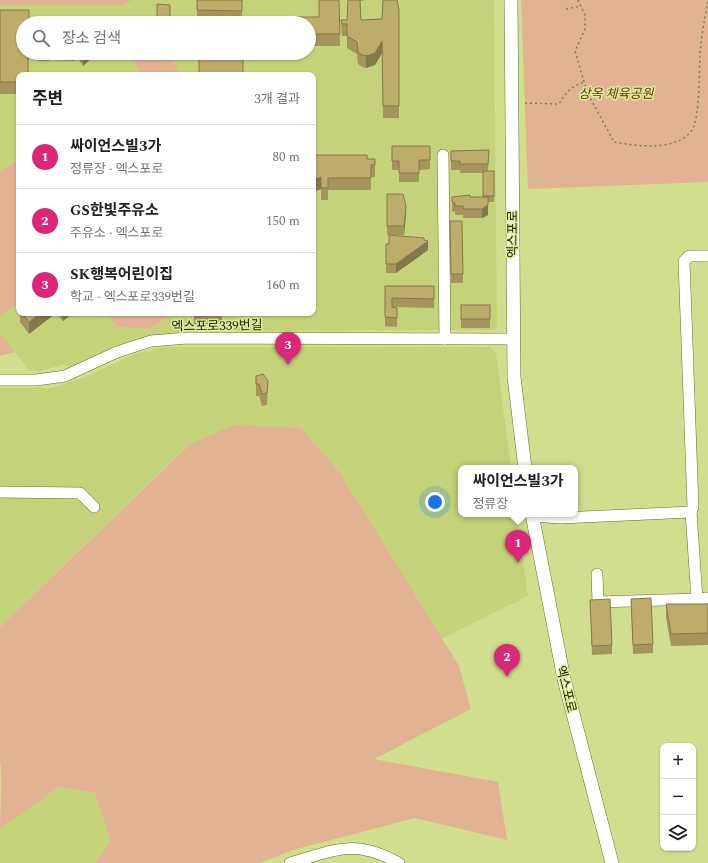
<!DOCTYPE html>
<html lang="ko">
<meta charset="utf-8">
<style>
:root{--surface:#fff;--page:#f2f2f2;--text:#202124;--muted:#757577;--line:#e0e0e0;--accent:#db2777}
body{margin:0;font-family:Spectral,"Noto Sans KR",serif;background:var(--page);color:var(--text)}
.controls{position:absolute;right:12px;bottom:12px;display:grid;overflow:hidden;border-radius:8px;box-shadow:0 1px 3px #0004}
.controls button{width:36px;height:36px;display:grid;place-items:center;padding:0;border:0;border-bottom:1px solid var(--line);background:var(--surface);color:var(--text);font:20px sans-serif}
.you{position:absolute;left:435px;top:502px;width:14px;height:14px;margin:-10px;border:3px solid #fff;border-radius:50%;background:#1a73e8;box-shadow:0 0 0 6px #1a73e833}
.badge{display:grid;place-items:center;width:26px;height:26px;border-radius:50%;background:var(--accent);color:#fff;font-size:13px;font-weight:700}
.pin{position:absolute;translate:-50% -33px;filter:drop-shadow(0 1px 2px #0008)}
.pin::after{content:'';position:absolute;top:21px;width:14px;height:12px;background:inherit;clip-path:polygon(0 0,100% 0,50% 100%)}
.popup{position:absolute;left:458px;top:465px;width:120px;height:52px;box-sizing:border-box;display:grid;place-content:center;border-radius:8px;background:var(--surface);filter:drop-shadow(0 1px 3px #0005);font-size:13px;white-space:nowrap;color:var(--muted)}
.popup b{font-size:15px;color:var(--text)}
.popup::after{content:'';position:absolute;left:50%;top:100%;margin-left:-8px;border:8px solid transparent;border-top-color:var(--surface)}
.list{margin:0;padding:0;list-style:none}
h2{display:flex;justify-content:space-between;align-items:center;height:52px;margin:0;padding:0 16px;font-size:17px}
h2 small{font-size:13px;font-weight:400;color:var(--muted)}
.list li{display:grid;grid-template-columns:26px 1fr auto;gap:12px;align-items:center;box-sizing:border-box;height:64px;padding:0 16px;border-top:1px solid var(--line)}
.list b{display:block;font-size:15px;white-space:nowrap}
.list p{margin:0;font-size:13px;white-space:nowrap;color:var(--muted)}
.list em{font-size:13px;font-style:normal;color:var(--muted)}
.icon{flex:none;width:22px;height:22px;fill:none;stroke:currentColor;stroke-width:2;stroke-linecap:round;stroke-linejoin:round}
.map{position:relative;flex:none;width:708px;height:863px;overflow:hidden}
.search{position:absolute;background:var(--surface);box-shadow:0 1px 3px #0004;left:16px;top:16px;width:300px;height:44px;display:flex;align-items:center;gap:10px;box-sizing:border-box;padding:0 14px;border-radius:22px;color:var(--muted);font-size:15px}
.panel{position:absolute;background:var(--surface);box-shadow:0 1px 3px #0004;left:16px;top:72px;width:300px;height:244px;border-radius:8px}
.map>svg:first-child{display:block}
.built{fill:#c4d379}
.green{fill:#e2b393}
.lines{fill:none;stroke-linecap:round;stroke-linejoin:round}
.minor-casing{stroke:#67721f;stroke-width:12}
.major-casing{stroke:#67721f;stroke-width:14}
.path{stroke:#7a8249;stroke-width:1.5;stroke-dasharray:2 3;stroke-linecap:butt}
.minor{stroke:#fff;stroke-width:11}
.major{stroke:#fff;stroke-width:13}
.wall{fill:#a3955b}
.shaded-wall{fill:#84794a}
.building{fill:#bdad6a;stroke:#84794a}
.labels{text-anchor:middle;stroke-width:3;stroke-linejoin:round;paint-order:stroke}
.park-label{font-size:13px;font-style:italic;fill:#6c3602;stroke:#deeb9a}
.street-label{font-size:13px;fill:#1b1f00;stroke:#deeb9a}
</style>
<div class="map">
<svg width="708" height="863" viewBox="0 0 708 863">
<rect width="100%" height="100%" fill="#d1de8d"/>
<!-- built -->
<g class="built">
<path d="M0,0H494L497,326L494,330H451L448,326L446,150H440L443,326L440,330L184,331L124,344L69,369L66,364L40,371L29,370L0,333V316L19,303V313H107L117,327L150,329L174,313H313V75H177L176,66L167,53H309V23H23V53H130L141,75H19V158L0,171Z"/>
<path d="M165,347H489L496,353L511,468H461V514H517L528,596L441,639L340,473L188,445L0,627V388H51L80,379L138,353Z"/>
<path d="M59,787L95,793L111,841L101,858L96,863H0V829Z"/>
</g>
<!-- green -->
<g class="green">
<path d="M0,0H133L122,5H0Z"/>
<path d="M521,0H708V182L528,189Z"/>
<path d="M130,53H167L177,66V75H141Z"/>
<path d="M19,158V303L0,316V171Z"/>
<path d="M107,313H174L150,329L117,327Z"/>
<path d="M0,333L15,352L0,356Z"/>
<path d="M233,425L301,428L340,473L459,666L471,709L374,759L498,782L507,840L415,818L293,850L260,863H96L111,841L95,793L59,787L0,829C0,806 3,782 0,760V627L189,445Z"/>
</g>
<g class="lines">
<defs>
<g id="minor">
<path d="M443,155L445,339"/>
<path d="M0,380H36L65,376L117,352L151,341L187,338L513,339"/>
<path d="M0,492L80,493L94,507"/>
<path d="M691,512L693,507L684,261L689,256H708"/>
<path d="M532,516L561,518L691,512L697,599L598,602L597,574"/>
<path d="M697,599L708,598"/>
<path d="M290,863C337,850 354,838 399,863"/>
</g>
<g id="major">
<path d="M511,0L514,377L525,468"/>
<path d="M532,514L564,679L612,863"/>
</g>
</defs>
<!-- minor casing -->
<use href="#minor" class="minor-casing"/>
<!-- major casing -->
<use href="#major" class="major-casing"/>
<!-- path -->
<g class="path">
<path d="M578,0L585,15V29L575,51L587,92L614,142C635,146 677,152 692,130C700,118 699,70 700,55C701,37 705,18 708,0"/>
<path d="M566,9L581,6"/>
<path d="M525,103L559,104C565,93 572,86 584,82"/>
</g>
<!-- minor -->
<use href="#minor" class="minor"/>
<!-- major -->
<use href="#major" class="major"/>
</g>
<!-- wall -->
<g class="wall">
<path d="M197,0H242V21L197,22Z"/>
<path d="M339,0L340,46H309V23H270V17H319Z"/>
<path d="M348,0H364L363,1H360L361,20L382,19L399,10V118H383L382,53L375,65L366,68L362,67L358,64L357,54L347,48V36H342L341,20H347Z"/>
<path d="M157,4L170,5V23H157Z"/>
<path d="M0,10H29V23H23V53H29L28,75H19V94H0Z"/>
<path d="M39,53H75V61L50,60V61H39Z"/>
<path d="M95,53V55L83,66L79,60V54Z"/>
<path d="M392,146L430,160V169L419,170V182H399V170H392Z"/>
<path d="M489,150L488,171H494V202H488V215L482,218H463V215H455V212L452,211V197H483V173H460V170H451V151Z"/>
<path d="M313,155L367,159L375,165V177H371V190H328V200H321V189L316,191L313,189Z"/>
<path d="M387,194L406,215L404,235H387Z"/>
<path d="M450,221L463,274V283H451Z"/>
<path d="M386,244H389L428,250L396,273H386Z"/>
<path d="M385,286H434V308L392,307L397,308V327L385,326Z"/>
<rect x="461" y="305" width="29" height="23"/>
<path d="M20,313H73L63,321L56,313L29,334L20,322Z"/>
<path d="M194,313H222V324L194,325Z"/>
<path d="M256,376L268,381L267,405L262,406L259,396H256Z"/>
<path d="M631,599L653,644V653L633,654Z"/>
<path d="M590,600L612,645V654L592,655Z"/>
<path d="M666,604H708V645L671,646L666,617Z"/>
</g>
<!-- shaded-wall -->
<g class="shaded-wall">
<path d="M382,41V53L375,65L366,68V56Z"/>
<path d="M90,53H95V55L83,66V60Z"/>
<path d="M321,177V189L316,191V179Z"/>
<path d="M488,205V215L482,218V209Z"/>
<path d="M406,206V215L404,235V226Z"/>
<path d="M428,241V250L396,273V264Z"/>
<path d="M41,313H56L29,334V322Z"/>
<path d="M63,313H73L63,321Z"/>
</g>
<!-- building -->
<g class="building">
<path d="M197,0H242V11L197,10Z"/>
<path d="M319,0H339L340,34H309V23H270V17H319Z"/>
<path d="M348,0H360L361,20L382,19L383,0H397L399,10V106H383L382,41L375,53L366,56L362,55L358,52L357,42L347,36V24H342L341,20H347Z"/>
<path d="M157,4L170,5V19L157,18Z"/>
<path d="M0,10H29V23H23V53H28V75H19V82H0Z"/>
<rect x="197" y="21" width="46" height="2"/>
<path d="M80,53H90L83,60L79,54Z"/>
<rect x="199" y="53" width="44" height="22"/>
<path d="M392,146H430V160H419V173H399V161H392Z"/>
<path d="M489,150L488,164H460V161H451V151Z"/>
<path d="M313,155H367V159H375V165H371V178H328V188H321V177L316,179L313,177Z"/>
<rect x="483" y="171" width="11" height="25"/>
<path d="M387,194H403L406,206L404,226H387Z"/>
<path d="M470,195V197H488V205L482,209H463V206H455V203L452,202V197Z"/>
<path d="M450,221H462L463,274H451Z"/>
<path d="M389,235L424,238V240L428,241L396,264H386V244H389Z"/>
<path d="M385,286H434V299L392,298V307L397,308V318L385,317Z"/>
<rect x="461" y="305" width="29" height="14"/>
<path d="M22,313H41L29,322Z"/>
<path d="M194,313H222V315L194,316Z"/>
<path d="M263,374L268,381L267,393L262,394L259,384H256V376Z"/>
<path d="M651,598L653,644L633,645L631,599Z"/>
<path d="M610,599L612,645L592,646L590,600Z"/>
<path d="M666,604H708V633L671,634Z"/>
</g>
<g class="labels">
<!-- park labels -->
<g class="park-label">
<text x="616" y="98">상옥 체육공원</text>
</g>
<!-- street labels -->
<g class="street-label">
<text transform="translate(512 234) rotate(-90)" y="5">엑스포로</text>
<text transform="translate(217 325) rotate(-1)" y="5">엑스포로339번길</text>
<text transform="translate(567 689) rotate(76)" y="5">엑스포로</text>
</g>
</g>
</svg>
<div class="controls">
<button>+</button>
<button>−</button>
<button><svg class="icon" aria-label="layers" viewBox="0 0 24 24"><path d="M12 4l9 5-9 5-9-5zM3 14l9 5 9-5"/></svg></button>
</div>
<div class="you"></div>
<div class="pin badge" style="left:518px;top:563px">1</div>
<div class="popup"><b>싸이언스빌3가</b>정류장</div>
<div class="pin badge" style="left:507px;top:677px">2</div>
<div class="pin badge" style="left:288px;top:365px">3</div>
<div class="search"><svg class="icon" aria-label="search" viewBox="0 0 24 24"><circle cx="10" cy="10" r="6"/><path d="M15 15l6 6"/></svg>장소 검색</div>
<section class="panel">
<h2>주변<small>3개 결과</small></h2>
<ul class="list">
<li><span class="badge">1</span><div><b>싸이언스빌3가</b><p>정류장 · 엑스포로</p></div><em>80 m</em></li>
<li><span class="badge">2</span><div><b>GS한빛주유소</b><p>주유소 · 엑스포로</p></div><em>150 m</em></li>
<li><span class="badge">3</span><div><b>SK행복어린이집</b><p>학교 · 엑스포로339번길</p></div><em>160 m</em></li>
</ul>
</section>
</div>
